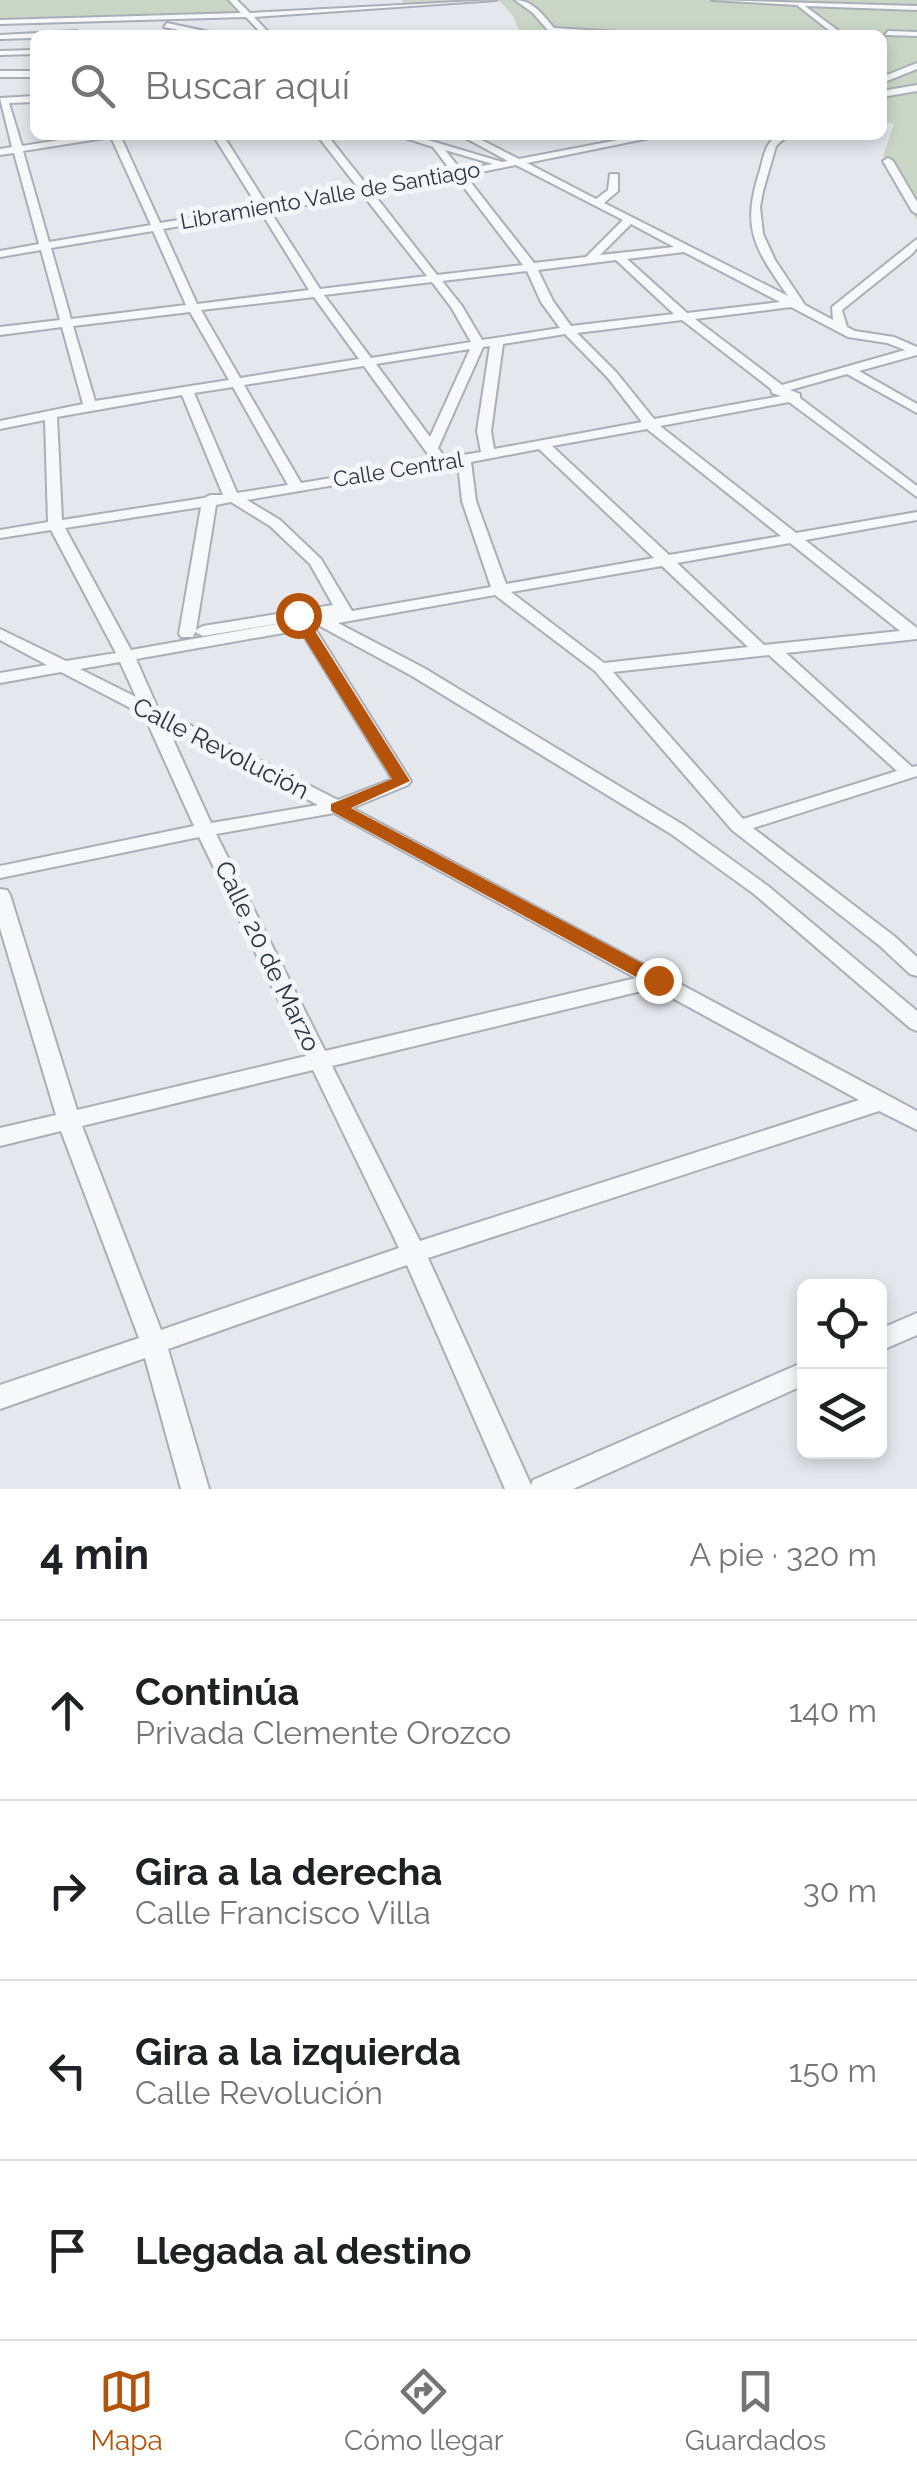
<!DOCTYPE html>
<html lang="es">
<meta charset="utf-8">
<style>
:root{--surface:#fff;--page:#f6f6f6;--text:#202124;--muted:#757577;--line:#e0e0e0;--accent:#b45309}
body{margin:0;font-family:Raleway,sans-serif;background:var(--page);color:var(--text)}
.controls{position:absolute;right:30px;bottom:30px;display:grid;overflow:hidden;border-radius:15px;box-shadow:0 5px 15px #0003}
.controls button{width:90px;height:90px;display:grid;place-items:center;padding:0;border:0;border-bottom:2px solid var(--line);background:var(--surface);color:var(--text);font:50px sans-serif}
.stop{position:absolute;width:30px;height:30px;margin:-22px;border:8px solid #b45309;border-radius:50%;background:#fff}
.stop.end{background:#b45309;border-color:#fff;box-shadow:0 2px 10px #0008}
.list{margin:0;padding:0;list-style:none}
h2{display:flex;justify-content:space-between;align-items:center;height:130px;margin:0;padding:0 40px;font-size:42px}
h2 small{font-size:32px;font-weight:400;color:var(--muted)}
.list li{display:grid;grid-template-columns:65px 1fr auto;gap:30px;align-items:center;box-sizing:border-box;height:180px;padding:0 40px;border-top:2px solid var(--line)}
.list b{display:block;font-size:38px;white-space:nowrap}
.list p{margin:0;font-size:32px;white-space:nowrap;color:var(--muted)}
.list em{font-size:32px;font-style:normal;color:var(--muted)}
.icon{flex:none;width:55px;height:55px;fill:none;stroke:currentColor;stroke-width:2;stroke-linecap:round;stroke-linejoin:round}
.map{position:relative;flex:none;width:917px;height:1489px;overflow:hidden}
.search{position:absolute;background:var(--surface);box-shadow:0 5px 15px #0003;left:30px;right:30px;top:30px;height:110px;display:flex;align-items:center;gap:25px;box-sizing:border-box;padding:0 35px;border-radius:15px;color:var(--muted);font-size:38px}
.sheet{height:850px;background:var(--surface)}
nav{display:flex;justify-content:space-around;align-items:center;box-sizing:border-box;height:140px;border-top:2px solid var(--line);background:var(--surface);font-size:28px;color:var(--muted)}
nav a{display:grid;justify-items:center;gap:5px}
nav .on{color:var(--accent)}
.map>svg:first-child{display:block}
.green{fill:#c9d6c5}
.lines{fill:none;stroke-linecap:round;stroke-linejoin:round}
.minor-casing{stroke:#a9aeb7;stroke-width:4}
.minor{fill:#f7f8fa;fill-rule:evenodd}
.route{fill:#b45309}
.labels{text-anchor:middle;stroke-width:10;stroke-linejoin:round;paint-order:stroke}
.far-street-label{font-size:22px;fill:#2b3445;stroke:#f4f6f9}
.street-label{font-size:25px;fill:#2b3445;stroke:#f4f6f9}
</style>
<div class="map">
<svg width="917" height="1489" viewBox="0 0 917 1489">
<rect width="100%" height="100%" fill="#e4e7ec"/>
<!-- green -->
<g class="green">
<path d="M0,0H228L242,13L0,19Z"/>
<path d="M402,0H917V221L883,156L894,124L882,122V35H521L513,16L500,1L404,5Z"/>
</g>
<g class="lines">
<defs>
<g id="minor">
<path d="M229,0H237L250,13L496,0L254,17L271,35H263L246,17L0,24V20L241,13Z"/>
<path d="M515,0C533,0 543,15 554,28L669,35L558,33L560,35H552L533,13Z"/>
<path d="M712,0L917,6V10L805,6L844,35H835L797,5Z"/>
<path d="M167,23L214,33L218,35H203L164,27Z"/>
<path d="M77,31L80,35H35V38L0,39V35Z"/>
<path d="M888,31L917,32V36L885,35Z"/>
<path d="M35,50V54L0,55V51Z"/>
<path d="M917,63V69L882,83V77Z"/>
<rect x="0" y="71" width="35" height="6"/>
<path d="M917,85V91L882,97V91Z"/>
<path d="M35,96V102L9,103L22,146L90,135H120L160,223L258,207L213,135H223L267,205L359,189L317,135H327L369,188L452,172L433,147L396,135H411L502,162L508,161L460,135H472L519,159L644,135H664L527,163L596,199L608,190L610,174H618V191L604,203L788,296C754,247 741,229 760,170C764,155 765,145 777,135H788L776,146L763,191L760,207L763,234L775,260L805,305L833,320L832,307L917,239V248L912,254L842,310L847,327L855,331L894,337L917,347V355L859,371L917,404V413L847,374L790,390L800,394V398L917,486V497L789,402L660,426L796,533L917,512V520L805,540L917,628V639L786,653L912,767L917,766V776L753,828L894,936L917,957V976L910,974L880,946L732,830L595,671L495,595L338,623L424,668L685,826L768,886L917,1011V1031L910,1028L754,894L671,834L412,676L320,626L314,627L411,781L408,785L352,808L917,1111V1130L879,1111L428,1258L531,1485L533,1480L804,1362V1385L573,1489H505L407,1265L168,1349L209,1489H181L145,1358L0,1409V1385L139,1338L61,1131L0,1146V1128L56,1115L0,928V889L7,890L10,895L77,1110L306,1056L199,837L0,878V866L194,826L144,715L61,672L0,683V673L47,665L0,640V629L66,661L116,653L51,530L0,538V530L48,522L45,420L0,429V421L83,404L62,327L0,335V327L60,320L41,250L0,257V251L39,244L14,153L0,155V149L12,147L0,98ZM111,137L151,225L49,242L23,151ZM445,150L493,164L461,170ZM516,165L623,220L586,257L534,263L465,175ZM456,177L523,265L437,275L373,193ZM363,195L427,276L320,289L270,211ZM261,212L309,290L197,304L163,229ZM631,224L674,247L600,255ZM153,231L186,305L71,319L51,248ZM684,252L780,302L687,313L627,259ZM616,260L674,314L571,326L553,301L538,270ZM527,271L541,302L560,328L482,340L462,306L442,281ZM432,282L451,307L471,342L371,358L324,295ZM314,297L359,359L240,378L201,310ZM791,307L848,337L887,343L905,350L782,385L695,319ZM190,312L229,380L95,401L73,326ZM682,320L771,389L772,393L781,396L654,419L616,372L577,333ZM565,334L608,378L642,422L494,449L491,431L503,344ZM490,346L477,431L481,452L445,458L438,448L483,347ZM470,349L430,437L376,364ZM364,366L433,461L301,483L244,385ZM233,387L288,485L237,493L194,393ZM182,395L223,495H210L204,498L62,520L57,417ZM647,429L781,536L669,555L552,446ZM539,449L654,558L506,584L476,501L471,462ZM458,464L462,501L491,587L352,611L321,559L280,520L247,500ZM231,502L270,526L310,564L333,605L203,626L196,630L216,505ZM201,507L179,634L181,637H193L195,632L203,636L294,621L131,650L65,528ZM790,543L900,631L764,645L677,563ZM662,566L748,647L604,663L511,592ZM300,630L392,779L338,800L158,709L136,659ZM769,655L897,771L743,819L613,672ZM120,662L136,697L80,669ZM167,726L318,805L211,823ZM334,813L636,978L325,1051L216,834ZM654,988L859,1100L420,1241L332,1066ZM313,1070L399,1248L161,1330L82,1126Z"/>
<path d="M888,158L893,161L917,202V214L912,211L883,161Z"/>
<path d="M917,1313V1335L880,1351V1329Z"/>
</g>
</defs>
<!-- minor casing -->
<use href="#minor" class="minor-casing"/>
<!-- minor -->
<use href="#minor" class="minor"/>
</g>
<!-- route -->
<path class="route" d="M293,612H303L410,781L351,808L664,975V985H651L331,811V804L392,779L290,615Z"/>
<g class="labels">
<!-- far-street labels -->
<g class="far-street-label">
<text transform="translate(330 195) rotate(-10)" y="8">Libramiento Valle de Santiago</text>
<text transform="translate(398 469) rotate(-9)" y="8">Calle Central</text>
</g>
<!-- street labels -->
<g class="street-label">
<text transform="translate(221 748) rotate(27)" y="9">Calle Revolución</text>
<text transform="translate(268 956) rotate(64)" y="9">Calle 20 de Marzo</text>
</g>
</g>
</svg>
<div class="controls">
<button><svg class="icon" aria-label="locate" viewBox="0 0 24 24"><circle cx="12" cy="12" r="6"/><path d="M12 2v4M12 18v4M2 12h4M18 12h4"/></svg></button>
<button><svg class="icon" aria-label="layers" viewBox="0 0 24 24"><path d="M12 4l9 5-9 5-9-5zM3 14l9 5 9-5"/></svg></button>
</div>
<div class="stop" style="left:298px;top:615px"></div>
<div class="stop end" style="left:658px;top:980px"></div>
<div class="search"><svg class="icon" aria-label="search" viewBox="0 0 24 24"><circle cx="10" cy="10" r="6"/><path d="M15 15l6 6"/></svg>Buscar aquí</div>
</div>
<section class="sheet">
<h2>4 min<small>A pie · 320 m</small></h2>
<ul class="list">
<li><svg class="icon" aria-label="ahead" viewBox="0 0 24 24"><path d="M12 20V5M6 11l6-6 6 6"/></svg><div><b>Continúa</b><p>Privada Clemente Orozco</p></div><em>140 m</em></li>
<li><svg class="icon" aria-label="right" viewBox="0 0 24 24"><path d="M7 20v-9h11M14 6l5 5-5 5"/></svg><div><b>Gira a la derecha</b><p>Calle Francisco Villa</p></div><em>30 m</em></li>
<li><svg class="icon" aria-label="left" viewBox="0 0 24 24"><path d="M17 20v-9H6M10 6l-5 5 5 5"/></svg><div><b>Gira a la izquierda</b><p>Calle Revolución</p></div><em>150 m</em></li>
<li><svg class="icon" aria-label="arrive" viewBox="0 0 24 24"><path d="M6 21V4h12l-3 4 3 4H6"/></svg><div><b>Llegada al destino</b></div></li>
</ul>
</section>
<nav>
<a class="on"><svg class="icon" aria-label="map" viewBox="0 0 24 24"><path d="M3 6l6-2 6 2 6-2v14l-6 2-6-2-6 2zM9 4v14M15 6v14"/></svg>Mapa</a>
<a><svg class="icon" aria-label="directions" viewBox="0 0 24 24"><path d="M12 3l9 9-9 9-9-9zM9 14v-3h6M13 9l2 2-2 2"/></svg>Cómo llegar</a>
<a><svg class="icon" aria-label="saved" viewBox="0 0 24 24"><path d="M7 4h10v16l-5-4-5 4z"/></svg>Guardados</a>
</nav>
